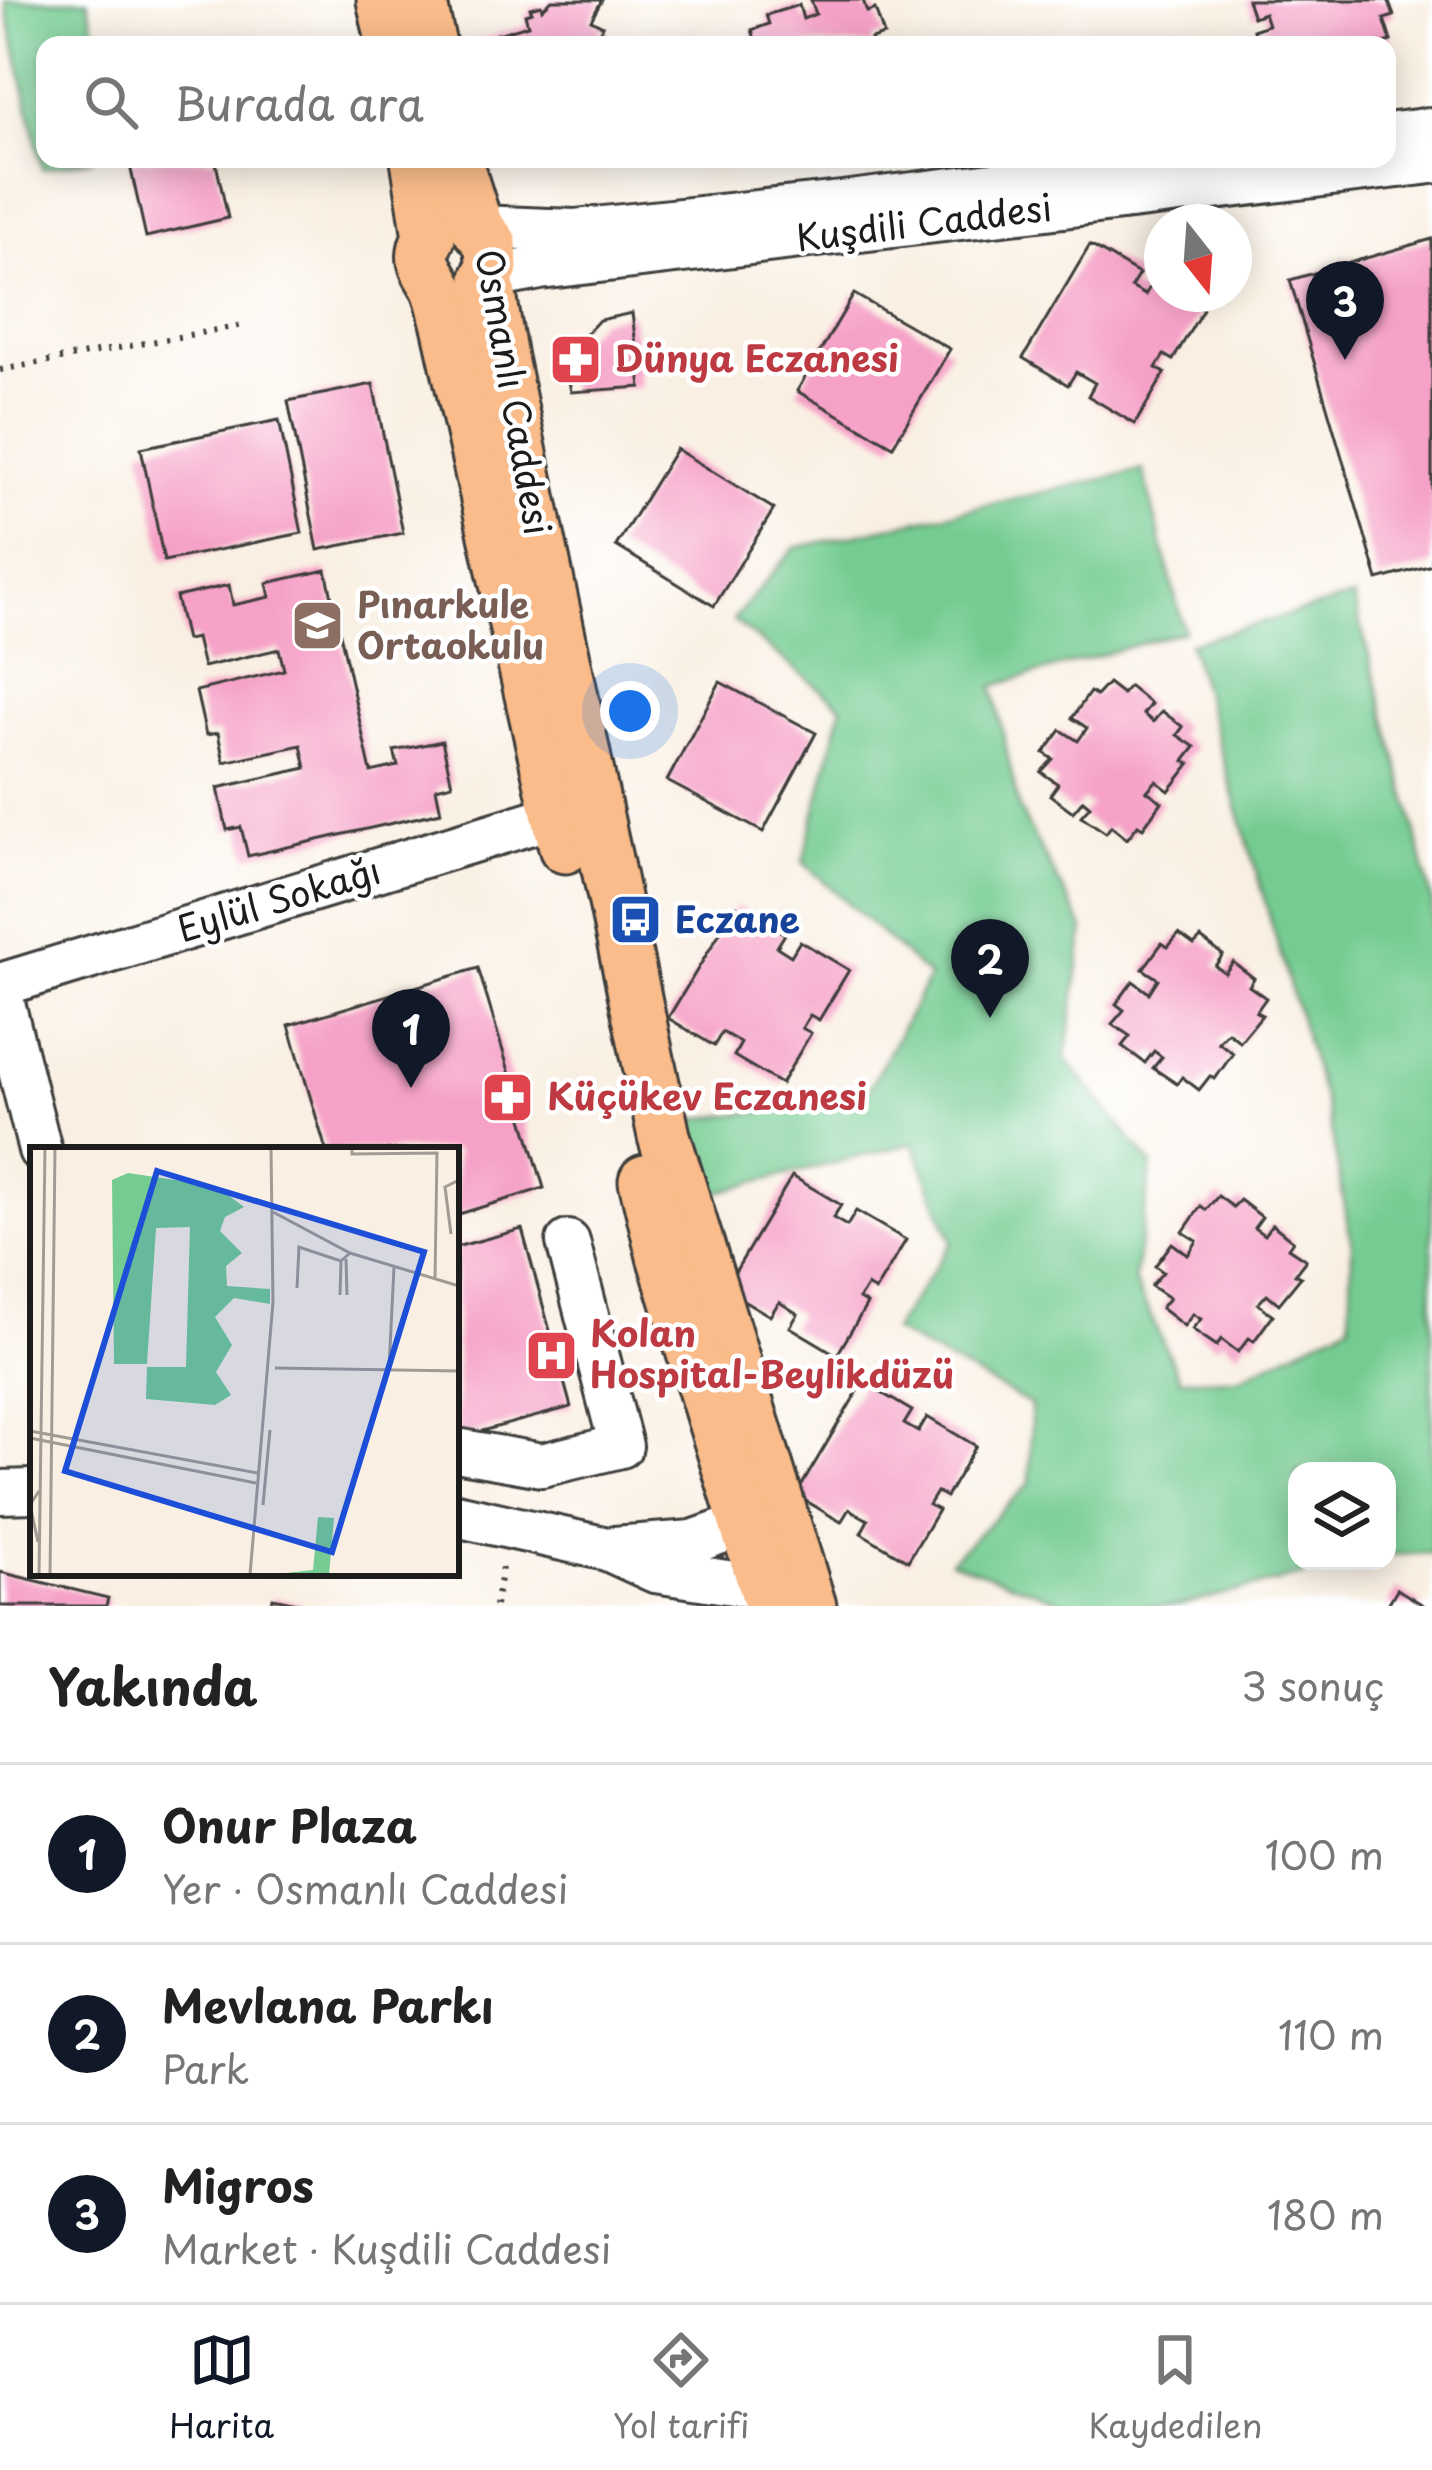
<!DOCTYPE html>
<html lang="tr">
<meta charset="utf-8">
<style>
:root{--surface:#fff;--page:#f2f2f2;--text:#222;--muted:#767676;--line:#e0e0e0;--accent:#111827}
body{margin:0;font-family:"Playpen Sans",sans-serif;background:var(--page);color:var(--text)}
.controls{position:absolute;right:36px;bottom:36px;display:grid;overflow:hidden;border-radius:24px;box-shadow:0 6px 30px #0003}
.controls button{width:108px;height:108px;display:grid;place-items:center;padding:0;border:0;border-bottom:3px solid var(--line);background:var(--surface);color:var(--text);font:60px sans-serif}
.compass{position:absolute;left:1144px;top:204px;width:108px;height:108px;border-radius:50%;background:var(--surface);box-shadow:0 6px 30px #0003;rotate:163deg}
.you{position:absolute;left:630px;top:711px;width:42px;height:42px;margin:-30px;border:9px solid #fff;border-radius:50%;background:#1a73e8;box-shadow:0 0 0 18px #1a73e833}
.badge{display:grid;place-items:center;width:78px;height:78px;border-radius:50%;background:var(--accent);color:#fff;font-size:39px;font-weight:700}
.pin{position:absolute;translate:-50% -99px;filter:drop-shadow(0 3px 6px #0008)}
.pin::after{content:'';position:absolute;top:63px;width:42px;height:36px;background:inherit;clip-path:polygon(0 0,100% 0,50% 100%)}
.list{margin:0;padding:0;list-style:none}
h2{display:flex;justify-content:space-between;align-items:center;height:156px;margin:0;padding:0 48px;font-size:51px}
h2 small{font-size:39px;font-weight:400;color:var(--muted)}
.list li{display:grid;grid-template-columns:78px 1fr auto;gap:36px;align-items:center;box-sizing:border-box;height:180px;padding:0 48px;border-top:3px solid var(--line)}
.list b{display:block;font-size:45px;white-space:nowrap}
.list p{margin:0;font-size:39px;white-space:nowrap;color:var(--muted)}
.list em{font-size:39px;font-style:normal;color:var(--muted)}
.icon{flex:none;width:66px;height:66px;fill:none;stroke:currentColor;stroke-width:2;stroke-linecap:round;stroke-linejoin:round}
.map{position:relative;flex:none;width:1432px;height:1606px;overflow:hidden}
.search{position:absolute;background:var(--surface);box-shadow:0 6px 30px #0003;left:36px;right:36px;top:36px;height:132px;display:flex;align-items:center;gap:30px;box-sizing:border-box;padding:0 42px;border-radius:24px;color:var(--muted);font-size:45px}
.sheet{height:696px;background:var(--surface)}
nav{display:flex;justify-content:space-around;align-items:center;box-sizing:border-box;height:168px;border-top:3px solid var(--line);background:var(--surface);font-size:33px;color:var(--muted)}
nav a{display:grid;justify-items:center;gap:6px}
nav .on{color:var(--accent)}
.map>svg:first-child{display:block}
.green{fill:#74cc92;stroke:#487457;stroke-width:3}
.building{fill:#f6a2c8}
.lines{fill:none;stroke-linecap:round;stroke-linejoin:round}
.minor-casing{stroke:#3d3c3a;stroke-width:48}
.major-casing{stroke:#3d3c3a;stroke-width:57}
.path{stroke:#3d3c3a;stroke-width:6;stroke-dasharray:3 9;stroke-linecap:butt}
.minor{stroke:#fff;stroke-width:42}
.major{stroke:#f9bc8a;stroke-width:51}
.labels{text-anchor:middle;stroke-width:9;stroke-linejoin:round;paint-order:stroke}
.street-label{font-size:36px;fill:#1c1c1c;stroke:#fff}
.health-label{font-size:36px;font-weight:bold;fill:#be3a42;stroke:#fff;text-anchor:start}
.education-label{font-size:36px;font-weight:bold;fill:#785e54;stroke:#fff;text-anchor:start}
.transit-label{font-size:36px;font-weight:bold;fill:#164399;stroke:#fff;text-anchor:start}
.inset-road{fill:none;stroke:#a19b93;stroke-width:3}
.view{fill:#1d4ed8;fill-opacity:0.15;stroke:#1d4ed8;stroke-width:6}
.inset-edge{fill:none;stroke:#1c1c1c;stroke-width:6}
</style>
<div class="map">
<svg width="1432" height="1606" viewBox="0 0 1432 1606">
<rect width="100%" height="100%" fill="#fff"/>
<filter id="ink" filterUnits="userSpaceOnUse"><feTurbulence type="fractalNoise" baseFrequency=".00833" numOctaves="2"/><feDisplacementMap in="SourceGraphic" scale="24" xChannelSelector="R" yChannelSelector="G"/><feConvolveMatrix kernelMatrix="1 2 1 2 8 2 1 2 1" color-interpolation-filters="sRGB"/></filter>
<filter id="wash" filterUnits="userSpaceOnUse"><feTurbulence type="fractalNoise" baseFrequency=".004" numOctaves="4" result="noise"/><feDisplacementMap in="SourceGraphic" scale="48" xChannelSelector="R" yChannelSelector="G"/><feGaussianBlur stdDeviation="2.7" result="paint"/><feColorMatrix in="noise" values="0 0 0 0 0 0 0 0 0 0 0 0 0 0 0 0 0 1.4 0 .05"/><feComposite in="paint" operator="in"/></filter>
<g filter="url(#wash)">
<rect width="100%" height="100%" fill="#f9f0e3"/>
<!-- green -->
<g class="green">
<path d="M5,0H88L98,45H45V159H94L42,169Z"/>
<path d="M1143,470L1184,631L993,686L1019,809L1084,929L1066,1059L1152,1165L1134,1281L1180,1379L1238,1378L1350,1323L1352,1246L1329,1119L1189,643L1353,597L1410,807L1432,903V1553L1387,1555V1471H1297V1561H1362L1178,1606H1076L950,1561L1030,1483L1031,1405L892,1331L952,1242L914,1143L698,1197L675,1121L863,1100L929,977L803,862L842,706L733,620L794,548Z"/>
</g>
<g id="blocks">
<!-- building -->
<g class="building">
<path d="M552,0H602L591,20L603,26L594,45H475L474,41L528,25L525,14L532,12L530,8L541,5L542,9Z"/>
<path d="M811,0H863L867,12L875,9L884,35L871,39L873,45H757L752,30L769,24L766,15L799,5L803,19L816,14Z"/>
<path d="M1247,0H1388L1394,16L1384,19L1391,41L1378,45H1258L1253,30L1268,25L1264,13L1253,17Z"/>
<path d="M139,159H215L228,218L146,237L129,161Z"/>
<path d="M1432,239V565L1378,580L1290,280Z"/>
<path d="M1090,245L1139,274L1131,287L1145,295L1154,280L1162,285V294H1177L1203,309L1173,360L1164,355L1156,368L1165,373L1135,424L1088,396L1095,383L1076,372L1068,385L1023,358Z"/>
<path d="M854,294L950,349L893,446L797,391Z"/>
<path d="M632,313L641,387L571,392L565,357L599,320Z"/>
<path d="M373,384L403,533L318,550L288,401Z"/>
<path d="M279,420L302,533L164,561L141,448Z"/>
<path d="M676,449L774,509L714,606L616,546Z"/>
<path d="M326,570L371,772L398,766L394,751L442,741L452,784L436,788L441,812L248,856L241,827L227,830L218,788L306,768L301,745L224,762L218,733L206,735L196,691L284,670L279,649L203,667L196,638L186,640L176,597L229,585L233,605L270,597L267,583Z"/>
<path d="M720,682L816,733L763,832L667,781Z"/>
<path d="M1108,683L1122,694L1129,686L1151,704L1143,714L1153,722L1162,711L1183,727L1177,735L1195,747L1184,761L1190,764L1169,791L1156,781L1147,791L1162,802L1143,828L1138,825L1127,839L1111,826L1106,833L1081,816L1090,806L1083,800L1073,812L1050,795L1058,784L1041,772L1053,759L1044,753L1061,730L1078,741L1087,728L1072,718L1090,692L1096,696Z"/>
<path d="M736,906L785,934L777,947L791,956L800,941L849,970L819,1020L810,1015L802,1028L811,1033L781,1084L734,1056L741,1043L722,1032L714,1046L668,1018Z"/>
<path d="M1179,934L1194,945L1201,938L1223,955L1215,966L1225,973L1233,962L1254,978L1249,986L1266,998L1256,1012L1262,1015L1240,1042L1228,1032L1218,1042L1233,1053L1215,1079L1210,1076L1199,1090L1182,1077L1177,1084L1153,1068L1162,1057L1154,1051L1145,1063L1122,1046L1130,1036L1112,1024L1124,1010L1116,1004L1133,981L1149,993L1158,979L1143,969L1162,943L1168,947Z"/>
<path d="M478,968L544,1188L456,1215V1150H326L289,1025Z"/>
<path d="M792,1176L841,1205L833,1218L847,1226L856,1211L906,1240L875,1291L867,1286L859,1299L867,1304L837,1355L790,1327L798,1314L779,1302L770,1316L725,1289Z"/>
<path d="M1218,1196L1233,1207L1240,1200L1262,1217L1254,1228L1264,1235L1272,1224L1293,1241L1288,1248L1306,1260L1295,1274L1301,1277L1279,1304L1267,1294L1258,1304L1273,1315L1254,1341L1249,1338L1238,1352L1221,1339L1217,1346L1192,1329L1201,1319L1193,1314L1184,1326L1161,1308L1169,1298L1151,1286L1163,1272L1155,1266L1172,1243L1188,1255L1197,1241L1183,1232L1201,1206L1206,1210Z"/>
<path d="M522,1229L571,1407L460,1437L456,1422V1247Z"/>
<path d="M863,1382L912,1411L904,1424L918,1432L927,1417L976,1446L946,1497L937,1492L929,1505L938,1510L908,1561L861,1533L868,1520L849,1509L841,1522L796,1495Z"/>
<path d="M0,1572L108,1598L106,1606H0Z"/>
<path d="M1397,1589L1425,1606H1387Z"/>
<path d="M273,1598L302,1604L301,1606H271Z"/>
</g>
</g>
</g>
<g filter="url(#ink)">
<use href="#blocks" fill-opacity="0" stroke="#3d3c3a" stroke-width="3"/>
<g class="lines">
<defs>
<g id="minor">
<path d="M1387,135L1432,129"/>
<path d="M477,227L575,231L842,203L1190,159"/>
<path d="M487,278L540,268L1432,162"/>
<path d="M0,985L558,815"/>
<path d="M0,991L40,1150"/>
<path d="M456,1450L542,1465L621,1446L568,1242"/>
<path d="M0,1492L33,1491"/>
<path d="M456,1515L607,1549L655,1571L766,1588L791,1580"/>
<path d="M614,1548L693,1542L775,1513"/>
</g>
<g id="major">
<path d="M383,0L393,45"/>
<path d="M420,0L430,45"/>
<path d="M417,159L429,237C418,258 425,267 436,285C442,296 444,312 448,325L565,847"/>
<path d="M455,159L477,227L491,244L492,267L487,278L501,358L664,1136L810,1606"/>
<path d="M645,1181L663,1256L771,1606"/>
</g>
</defs>
<!-- minor casing -->
<use href="#minor" class="minor-casing"/>
<!-- major casing -->
<use href="#major" class="major-casing"/>
<!-- path -->
<g class="path">
<path d="M0,370L243,325"/>
<path d="M495,1606L503,1562"/>
</g>
<!-- minor -->
<use href="#minor" class="minor"/>
<!-- major -->
<use href="#major" class="major"/>
</g>
</g>
<!-- icons -->
<defs>
<symbol id="pharmacy-square" viewBox="-11 -11 22 22"><rect x="-9" y="-9" width="18" height="18" rx="4" fill="#e0444e" stroke="#fff"/><path d="M-2-6h4v4h4v4h-4v4h-4v-4h-4v-4h4Z" fill="#fff"/></symbol>
<symbol id="school-square" viewBox="-11 -11 22 22"><rect x="-9" y="-9" width="18" height="18" rx="4" fill="#8d6e63" stroke="#fff"/><path d="M0-5L7-2L0 1L-7-2ZM-4 1L0 2.5L4 1V4Q0 6-4 4Z" fill="#fff"/></symbol>
<symbol id="bus-square" viewBox="-11 -11 22 22"><rect x="-9" y="-9" width="18" height="18" rx="4" fill="#1a4fb4" stroke="#fff"/><path d="M-5-6H5V4H4V6H2V4H-2V6H-4V4H-5ZM-3.5-4V0h7V-4ZM-3.5 1.2v1.5H-2V1.2ZM2 1.2v1.5H3.5V1.2Z" fill="#fff"/></symbol>
<symbol id="hospital-square" viewBox="-11 -11 22 22"><rect x="-9" y="-9" width="18" height="18" rx="4" fill="#e0444e" stroke="#fff"/><path d="M-5-5h3v3.5h4V-5h3V5h-3V1.5h-4V5h-3Z" fill="#fff"/></symbol>
</defs>
<g fill-rule="evenodd">
<use href="#pharmacy-square" x="546" y="330" width="59" height="59"/>
<use href="#school-square" x="288" y="596" width="59" height="59"/>
<use href="#bus-square" x="606" y="890" width="59" height="59"/>
<use href="#pharmacy-square" x="478" y="1068" width="59" height="59"/>
<use href="#hospital-square" x="522" y="1326" width="59" height="59"/>
</g>
<g class="labels">
<!-- street labels -->
<g class="street-label">
<text transform="translate(924 223) rotate(-7)" y="13">Kuşdili Caddesi</text>
<text transform="translate(513 392) rotate(80)" y="13">Osmanlı Caddesi</text>
<text transform="translate(279 900) rotate(-17)" y="13">Eylül Sokağı</text>
</g>
<!-- health labels -->
<g class="health-label">
<text x="615" y="372">Dünya Eczanesi</text>
<text x="547" y="1110">Küçükev Eczanesi</text>
<text x="590" y="1347">Kolan<tspan x="590" dy="41">Hospital-Beylikdüzü</tspan></text>
</g>
<!-- education labels -->
<g class="education-label">
<text x="357" y="618">Pınarkule<tspan x="357" dy="41">Ortaokulu</tspan></text>
</g>
<!-- transit labels -->
<g class="transit-label">
<text x="675" y="933">Eczane</text>
</g>
</g>
<!-- overview -->
<g transform="translate(30 1147)">
<rect width="429" height="429" fill="#f9f0e3"/>
<path d="M98,26L186,39L214,60L195,70L190,84L212,106L196,119L197,139L240,142V157L204,151L185,170L202,198L186,225L201,248L185,258L116,252L117,220H156L160,80L126,81L117,217H84L82,33ZM288,370L304,371L299,428H237L283,423Z" fill="#74cc92"/>
<path class="inset-road" d="M322,1V7L407,6L405,132M243,65L320,106L429,139M421,87L415,40L429,33M316,112L317,148M267,141L269,100L311,114M310,148L311,114L320,106M245,221L429,224M359,221L364,120M0,284L227,326M0,291L226,336M233,358L240,283M8,395L0,358L9,344M9,428L15,1M20,428L25,1M220,428L243,155L241,1"/>
<path class="view" d="M127,24L394,105L302,405L35,324Z"/>
<rect width="429" height="429" class="inset-edge"/>
</g>
</svg>
<div class="controls">
<button><svg class="icon" aria-label="layers" viewBox="0 0 24 24"><path d="M12 4l9 5-9 5-9-5zM3 14l9 5 9-5"/></svg></button>
</div>
<svg class="compass" viewBox="-18 -18 36 36"><path d="M0-13l5 13h-10z" fill="#e53935"/><path d="M0 13l5-13h-10z" fill="#767676"/></svg>
<div class="you"></div>
<div class="pin badge" style="left:411px;top:1088px">1</div>
<div class="pin badge" style="left:990px;top:1018px">2</div>
<div class="pin badge" style="left:1345px;top:360px">3</div>
<div class="search"><svg class="icon" aria-label="search" viewBox="0 0 24 24"><circle cx="10" cy="10" r="6"/><path d="M15 15l6 6"/></svg>Burada ara</div>
</div>
<section class="sheet">
<h2>Yakında<small>3 sonuç</small></h2>
<ul class="list">
<li><span class="badge">1</span><div><b>Onur Plaza</b><p>Yer · Osmanlı Caddesi</p></div><em>100 m</em></li>
<li><span class="badge">2</span><div><b>Mevlana Parkı</b><p>Park</p></div><em>110 m</em></li>
<li><span class="badge">3</span><div><b>Migros</b><p>Market · Kuşdili Caddesi</p></div><em>180 m</em></li>
</ul>
</section>
<nav>
<a class="on"><svg class="icon" aria-label="map" viewBox="0 0 24 24"><path d="M3 6l6-2 6 2 6-2v14l-6 2-6-2-6 2zM9 4v14M15 6v14"/></svg>Harita</a>
<a><svg class="icon" aria-label="directions" viewBox="0 0 24 24"><path d="M12 3l9 9-9 9-9-9zM9 14v-3h6M13 9l2 2-2 2"/></svg>Yol tarifi</a>
<a><svg class="icon" aria-label="saved" viewBox="0 0 24 24"><path d="M7 4h10v16l-5-4-5 4z"/></svg>Kaydedilen</a>
</nav>
